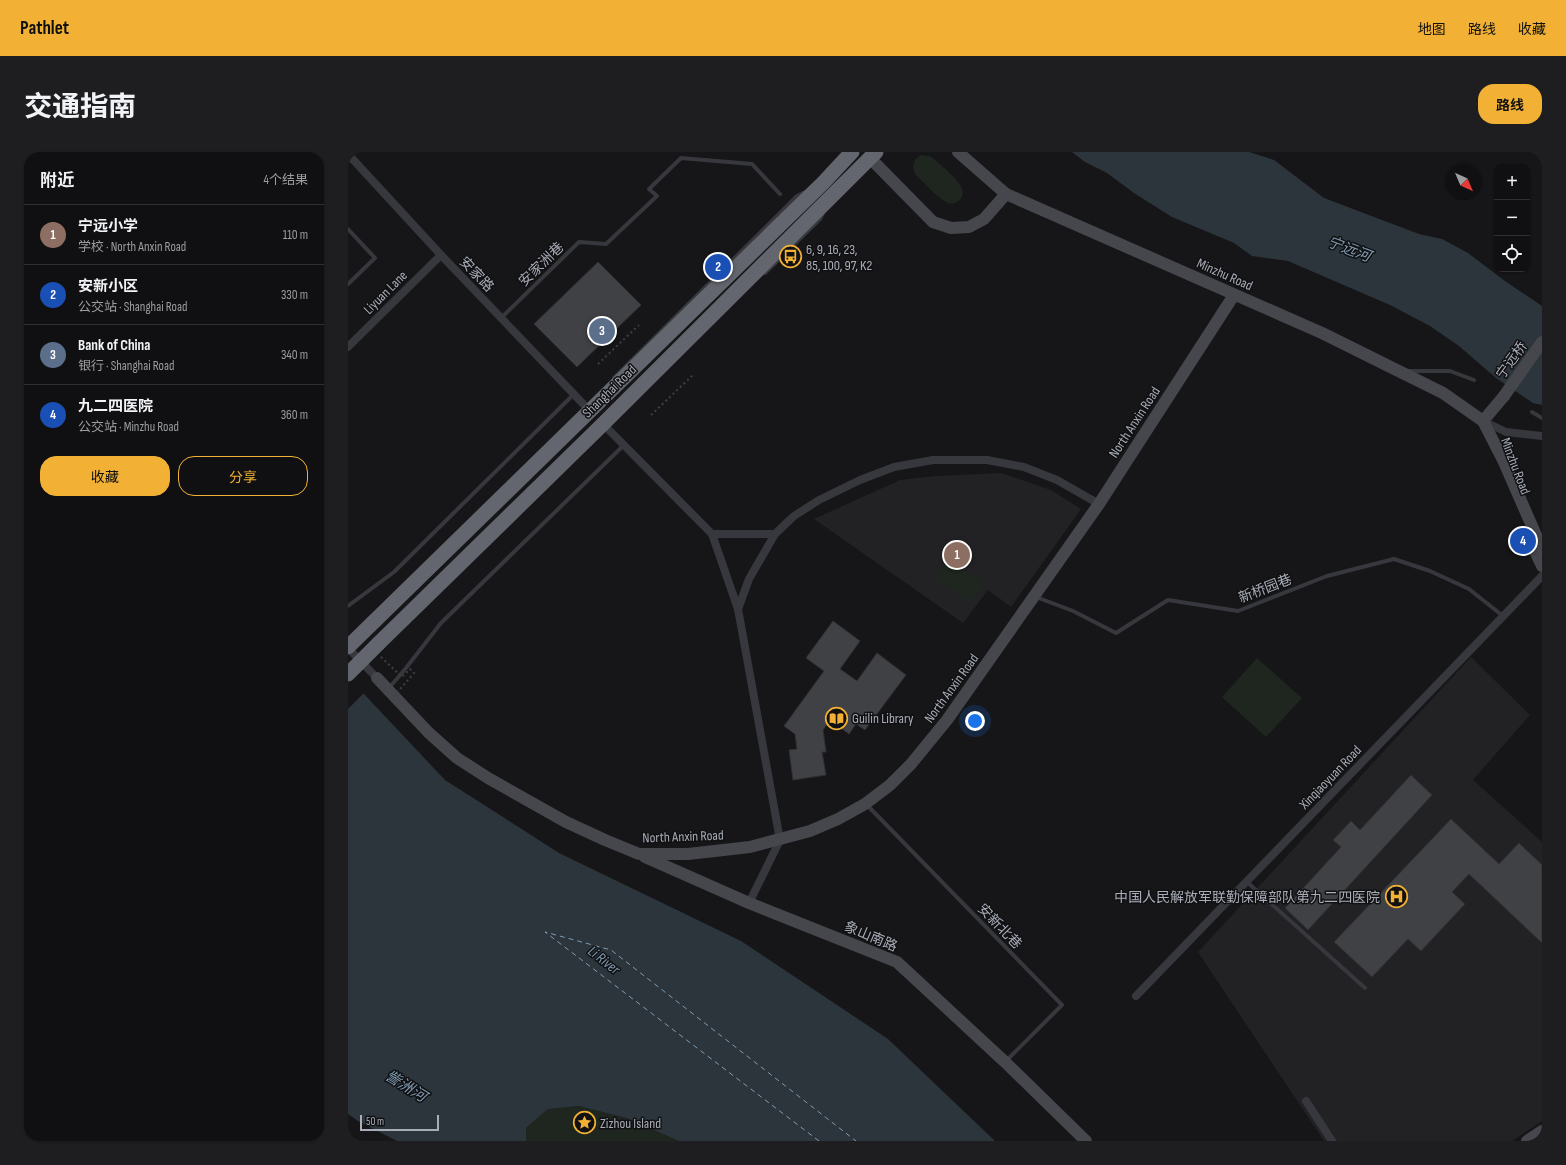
<!DOCTYPE html>
<html lang="zh">
<meta charset="utf-8">
<style>
:root{--surface:#101012;--page:#1e1e20;--text:#f1f3f6;--muted:#9c9d9f;--line:#303032;--accent:#f2b134}
body{margin:0;font-family:"Sofia Sans Condensed","Noto Sans SC",sans-serif;background:var(--page);color:var(--text)}
.controls{position:absolute;right:12px;top:12px;display:grid;overflow:hidden;border-radius:8px;box-shadow:0 1px 3px #0004}
.controls button{width:36px;height:36px;display:grid;place-items:center;padding:0;border:0;border-bottom:1px solid var(--line);background:var(--surface);color:var(--text);font:20px sans-serif}
.compass{position:absolute;left:1098px;top:12px;width:36px;height:36px;border-radius:50%;background:var(--surface);box-shadow:0 1px 3px #0004;rotate:136deg}
.scale{position:absolute;left:12px;bottom:10px;width:79px;box-sizing:border-box;padding-left:4px;border:2px solid #a8adb8;border-top:0;font-size:11px;line-height:14px;white-space:nowrap;color:#a8adb8;-webkit-text-stroke:3px #111113;paint-order:stroke}
.you{position:absolute;left:627px;top:569px;width:14px;height:14px;margin:-10px;border:3px solid #fff;border-radius:50%;background:#1a73e8;box-shadow:0 0 0 6px #1a73e833}
.badge{display:grid;place-items:center;width:26px;height:26px;border-radius:50%;background:var(--accent);color:#fff;font-size:13px;font-weight:700}
.pin{position:absolute;translate:-50% -50%;border:2px solid #fff;box-shadow:0 1px 4px #0006}
.list{margin:0;padding:0;list-style:none}
h2{display:flex;justify-content:space-between;align-items:center;height:52px;margin:0;padding:0 16px;font-size:17px}
h2 small{font-size:13px;font-weight:400;color:var(--muted)}
.list li{display:grid;grid-template-columns:26px 1fr auto;gap:12px;align-items:center;box-sizing:border-box;height:60px;padding:0 16px;border-top:1px solid var(--line)}
.list b{display:block;font-size:15px;white-space:nowrap}
.list p{margin:0;font-size:13px;white-space:nowrap;color:var(--muted)}
.list em{font-size:13px;font-style:normal;color:var(--muted)}
.actions{display:flex;gap:8px;padding:12px 16px}
.actions a{flex:1;padding:9px 0;border:1px solid var(--accent);border-radius:16px;text-align:center;font-size:14px;color:var(--accent)}
.actions .main{background:var(--accent);color:#111}
.icon{flex:none;width:22px;height:22px;fill:none;stroke:currentColor;stroke-width:2;stroke-linecap:round;stroke-linejoin:round}
.map{position:relative;flex:none;width:1194px;height:989px;overflow:hidden;border-radius:16px}
header{display:flex;align-items:center;gap:24px;box-sizing:border-box;height:56px;padding:0 20px;background:var(--accent);color:#111}
header strong{font-size:19px}
nav{display:flex;gap:22px;margin-inline-start:auto;font-size:14px}
.intro{display:flex;align-items:center;justify-content:space-between;box-sizing:border-box;height:96px;padding:0 24px}
h1{margin:0;font-size:28px}
.button{padding:10px 18px;border-radius:16px;background:var(--accent);color:#111;font-size:14px;font-weight:700}
main{display:flex;gap:24px;padding:0 24px}
aside{flex:1;background:var(--surface);border-radius:16px;box-shadow:0 1px 3px #0004}
.map>svg:first-child{display:block}
.built{fill:#222225}
.green{fill:#1e261f}
.water{fill:#2c353c}
.pier{fill:#161618}
.lines{fill:none;stroke-linecap:round;stroke-linejoin:round}
.ferry{stroke:#7f9bb3;stroke-width:1;stroke-dasharray:5 4;stroke-linecap:butt}
.building{fill:#404145;stroke:#303034}
.path{stroke:#3d3f44;stroke-width:2;stroke-dasharray:2 3;stroke-linecap:butt}
.lane{stroke:#37383d;stroke-width:4}
.street{stroke:#37383d;stroke-width:8}
.secondary{stroke:#45474d;stroke-width:12}
.highway{stroke:#63666e;stroke-width:15}
.path-bridge{stroke:#3d3f44;stroke-width:2;stroke-dasharray:2 3;stroke-linecap:butt}
.secondary-bridge{stroke:#45474d;stroke-width:12}
.highway-bridge{stroke:#63666e;stroke-width:15}
.labels{text-anchor:middle;stroke-width:3;stroke-linejoin:round;paint-order:stroke}
.poi-label{font-size:14px;fill:#a8adb8;stroke:#111113;text-anchor:start}
.street-label{font-size:14px;fill:#a8adb8;stroke:#111113}
.water-label{font-size:15px;font-style:italic;fill:#7f9bb3;stroke:#111113}
</style>
<header>
<strong>Pathlet</strong>
<nav><a>地图</a><a>路线</a><a>收藏</a></nav>
</header>
<div class="intro"><h1>交通指南</h1><a class="button">路线</a></div>
<main>
<aside>
<h2>附近<small>4个结果</small></h2>
<ul class="list">
<li><span class="badge" style="background:#8d6e63">1</span><div><b>宁远小学</b><p>学校 · North Anxin Road</p></div><em>110 m</em></li>
<li><span class="badge" style="background:#1a4fb4">2</span><div><b>安新小区</b><p>公交站 · Shanghai Road</p></div><em>330 m</em></li>
<li><span class="badge" style="background:#5c6f8a">3</span><div><b>Bank of China</b><p>银行 · Shanghai Road</p></div><em>340 m</em></li>
<li><span class="badge" style="background:#1a4fb4">4</span><div><b>九二四医院</b><p>公交站 · Minzhu Road</p></div><em>360 m</em></li>
</ul>
<div class="actions"><a class="main">收藏</a><a>分享</a></div>
</aside>
<div class="map">
<svg width="1194" height="989" viewBox="0 0 1194 989">
<rect width="100%" height="100%" fill="#161618"/>
<!-- built -->
<g class="built">
<path d="M653,321L703,338L733,357L663,455L640,438L615,471L466,367L552,328L587,324Z"/>
<path d="M1123,505L1182,563L1125,628L1194,690V969L1164,989H976L850,800Z"/>
</g>
<!-- green -->
<g class="green">
<path d="M573,3L581,4L585,6C592,13 612,28 614,37C618,47 606,55 598,50C588,45 577,31 568,23C563,15 565,7 573,3Z"/>
<path d="M600,407L636,432L623,451L587,426Z"/>
<path d="M909,506L954,546L918,585L874,545Z"/>
<path d="M231,954L278,966L331,989H178V976L200,957Z"/>
</g>
<!-- water -->
<g class="water">
<path d="M724,0H901L926,8L976,46L1071,82L1094,87L1120,101L1157,129L1194,154V253L1185,251L1148,226L1111,194L1082,174L1042,153L940,109L904,104L886,91L824,65L786,41L759,21L737,10Z"/>
<path d="M0,525L97,628L211,701L393,789L540,887L647,989H331L278,966L231,954L200,957L178,976V989H49L10,969L0,962Z"/>
</g>
<!-- pier -->
<path class="pier" d="M0,523L17,540L0,557Z"/>
<g class="lines">
<!-- ferry -->
<path class="ferry" d="M471,989L197,780L263,798L508,989"/>
</g>
<!-- building -->
<g class="building">
<path d="M250,110L293,153L229,215L186,172Z"/>
<path d="M485,469L512,489L492,517L509,529L529,501L558,523L517,578L508,572L501,582L482,568L475,578L478,600H474L478,623L445,628L441,598L449,597L447,582L436,574L476,519L458,506Z"/>
<path d="M1063,623L1084,643L960,778L937,756L993,695L985,688L1003,669L1012,678Z"/>
<path d="M1103,667L1151,712L1171,691L1194,713V791L1121,722L1104,740L1117,752L1073,799L1060,787L1024,825L986,790Z"/>
</g>
<g class="lines">
<!-- path -->
<g class="path">
<path d="M250,212L291,173"/>
<path d="M303,263L345,223"/>
</g>
<!-- lane -->
<g class="lane">
<path d="M0,77L27,106L0,132"/>
<path d="M417,121L472,67L475,61"/>
<path d="M153,166L231,90L258,92L309,44L301,37L333,6L404,12L432,42"/>
<path d="M1058,219H1102L1126,228"/>
<path d="M266,226L449,44L457,40"/>
<path d="M1184,260L1194,266"/>
<path d="M688,445L725,459L768,481L820,448L890,459L979,424L1046,407L1082,419L1121,437L1155,464"/>
<path d="M0,454L46,420L226,242"/>
<path d="M41,536L58,516L93,471L276,293"/>
<path d="M519,653L714,853L657,910"/>
<path d="M899,730L1017,836"/>
</g>
<!-- street -->
<g class="street">
<path d="M0,2L93,103L241,258"/>
<path d="M0,195L93,103"/>
<path d="M1135,269L1158,280L1194,284"/>
<path d="M255,272L364,382L390,457L432,688L401,751"/>
<path d="M364,382H427L446,364L471,348L512,328L546,315L585,308H639L676,315L709,328L751,352"/>
<path d="M390,457L401,427L427,382"/>
<path d="M0,496L29,526"/>
<path d="M788,844L1194,424"/>
<path d="M958,949L984,989"/>
</g>
<!-- secondary -->
<g class="secondary">
<path d="M610,0L658,42L974,181L1095,241L1135,269L1156,310L1194,397"/>
<path d="M522,6L585,70L603,76L621,75L636,67L658,42"/>
<path d="M1135,269L1156,244"/>
<path d="M1183,391L1194,414"/>
<path d="M29,526L81,581L109,606L140,626L218,670L257,688L291,702H340L402,695L462,679L490,667L517,652L542,633L563,612L599,568L751,352L886,143"/>
<path d="M297,705L401,751L549,810L657,910L738,989"/>
<path d="M1179,989L1194,979"/>
</g>
<!-- highway -->
<g class="highway">
<path d="M30,492L255,272L528,0"/>
<path d="M0,495L475,31L504,0"/>
</g>
<!-- path-bridge -->
<path class="path-bridge" d="M33,505L54,525L62,517L66,521L46,544"/>
<!-- secondary-bridge -->
<path class="secondary-bridge" d="M1156,244L1194,190"/>
<!-- highway-bridge -->
<path class="highway-bridge" d="M0,522L30,492"/>
</g>
<!-- icons -->
<defs>
<symbol id="bus-ring" viewBox="-11 -11 22 22"><circle r="9.5" fill="#111113" stroke="#f2b134" stroke-width="1.5"/><path d="M-5-6H5V4H4V6H2V4H-2V6H-4V4H-5ZM-3.5-4V0h7V-4ZM-3.5 1.2v1.5H-2V1.2ZM2 1.2v1.5H3.5V1.2Z" fill="#f2b134"/></symbol>
<symbol id="library-ring" viewBox="-11 -11 22 22"><circle r="9.5" fill="#111113" stroke="#f2b134" stroke-width="1.5"/><path d="M-6-4Q-3-5.5-.7-3.5V5Q-3 3-6 4ZM6-4Q3-5.5 .7-3.5V5Q3 3 6 4Z" fill="#f2b134"/></symbol>
<symbol id="hospital-ring" viewBox="-11 -11 22 22"><circle r="9.5" fill="#111113" stroke="#f2b134" stroke-width="1.5"/><path d="M-5-5h3v3.5h4V-5h3V5h-3V1.5h-4V5h-3Z" fill="#f2b134"/></symbol>
<symbol id="sight-ring" viewBox="-11 -11 22 22"><circle r="9.5" fill="#111113" stroke="#f2b134" stroke-width="1.5"/><path d="M0-6L1.8-2.2L6-1.7L2.9 1.2L3.7 5.4L0 3.3L-3.7 5.4L-2.9 1.2L-6-1.7L-1.8-2.2Z" fill="#f2b134"/></symbol>
</defs>
<g fill-rule="evenodd">
<use href="#bus-ring" x="430" y="92" width="25" height="25"/>
<use href="#library-ring" x="476" y="554" width="25" height="25"/>
<use href="#hospital-ring" x="1036" y="732" width="25" height="25"/>
<use href="#sight-ring" x="224" y="958" width="25" height="25"/>
</g>
<g class="labels">
<!-- poi labels -->
<g class="poi-label">
<text x="458" y="102">6, 9, 16, 23,<tspan x="458" dy="16">85, 100, 97, K2</tspan></text>
<text x="504" y="571">Guilin Library</text>
<text x="1032" y="750" text-anchor="end">中国人民解放军联勤保障部队第九二四医院</text>
<text x="252" y="976">Zizhou Island</text>
</g>
<!-- street labels -->
<g class="street-label">
<text transform="translate(193 112) rotate(-44)" y="5">安家洲巷</text>
<text transform="translate(129 122) rotate(46)" y="5">安家路</text>
<text transform="translate(877 122) rotate(24)" y="5">Minzhu Road</text>
<text transform="translate(37 140) rotate(-45)" y="5">Liyuan Lane</text>
<text transform="translate(1163 208) rotate(-54)" y="5">宁远桥</text>
<text transform="translate(261 239) rotate(-44)" y="5">Shanghai Road</text>
<text transform="translate(786 270) rotate(-57)" y="5">North Anxin Road</text>
<text transform="translate(1168 314) rotate(69)" y="5">Minzhu Road</text>
<text transform="translate(917 436) rotate(-21)" y="5">新桥园巷</text>
<text transform="translate(603 536) rotate(-54)" y="5">North Anxin Road</text>
<text transform="translate(982 625) rotate(-46)" y="5">Xinqiaoyuan Road</text>
<text transform="translate(335 684) rotate(-2)" y="5">North Anxin Road</text>
<text transform="translate(652 774) rotate(46)" y="5">安新北巷</text>
<text transform="translate(523 784) rotate(23)" y="5">象山南路</text>
</g>
<!-- water labels -->
<g class="water-label">
<text transform="translate(1001 97) rotate(21)" y="5">宁远河</text>
<text transform="translate(256 808) rotate(38)" y="5">Li River</text>
<text transform="translate(58 934) rotate(32)" y="5">訾洲河</text>
</g>
</g>
</svg>
<div class="controls">
<button>+</button>
<button>−</button>
<button><svg class="icon" aria-label="locate" viewBox="0 0 24 24"><circle cx="12" cy="12" r="6"/><path d="M12 2v4M12 18v4M2 12h4M18 12h4"/></svg></button>
</div>
<svg class="compass" viewBox="-18 -18 36 36"><path d="M0-13l5 13h-10z" fill="#e53935"/><path d="M0 13l5-13h-10z" fill="#9c9d9f"/></svg>
<div class="scale">50 m</div>
<div class="you"></div>
<div class="pin badge" style="left:609px;top:403px;background:#8d6e63">1</div>
<div class="pin badge" style="left:370px;top:115px;background:#1a4fb4">2</div>
<div class="pin badge" style="left:254px;top:179px;background:#5c6f8a">3</div>
<div class="pin badge" style="left:1175px;top:389px;background:#1a4fb4">4</div>
</div>
</main>
